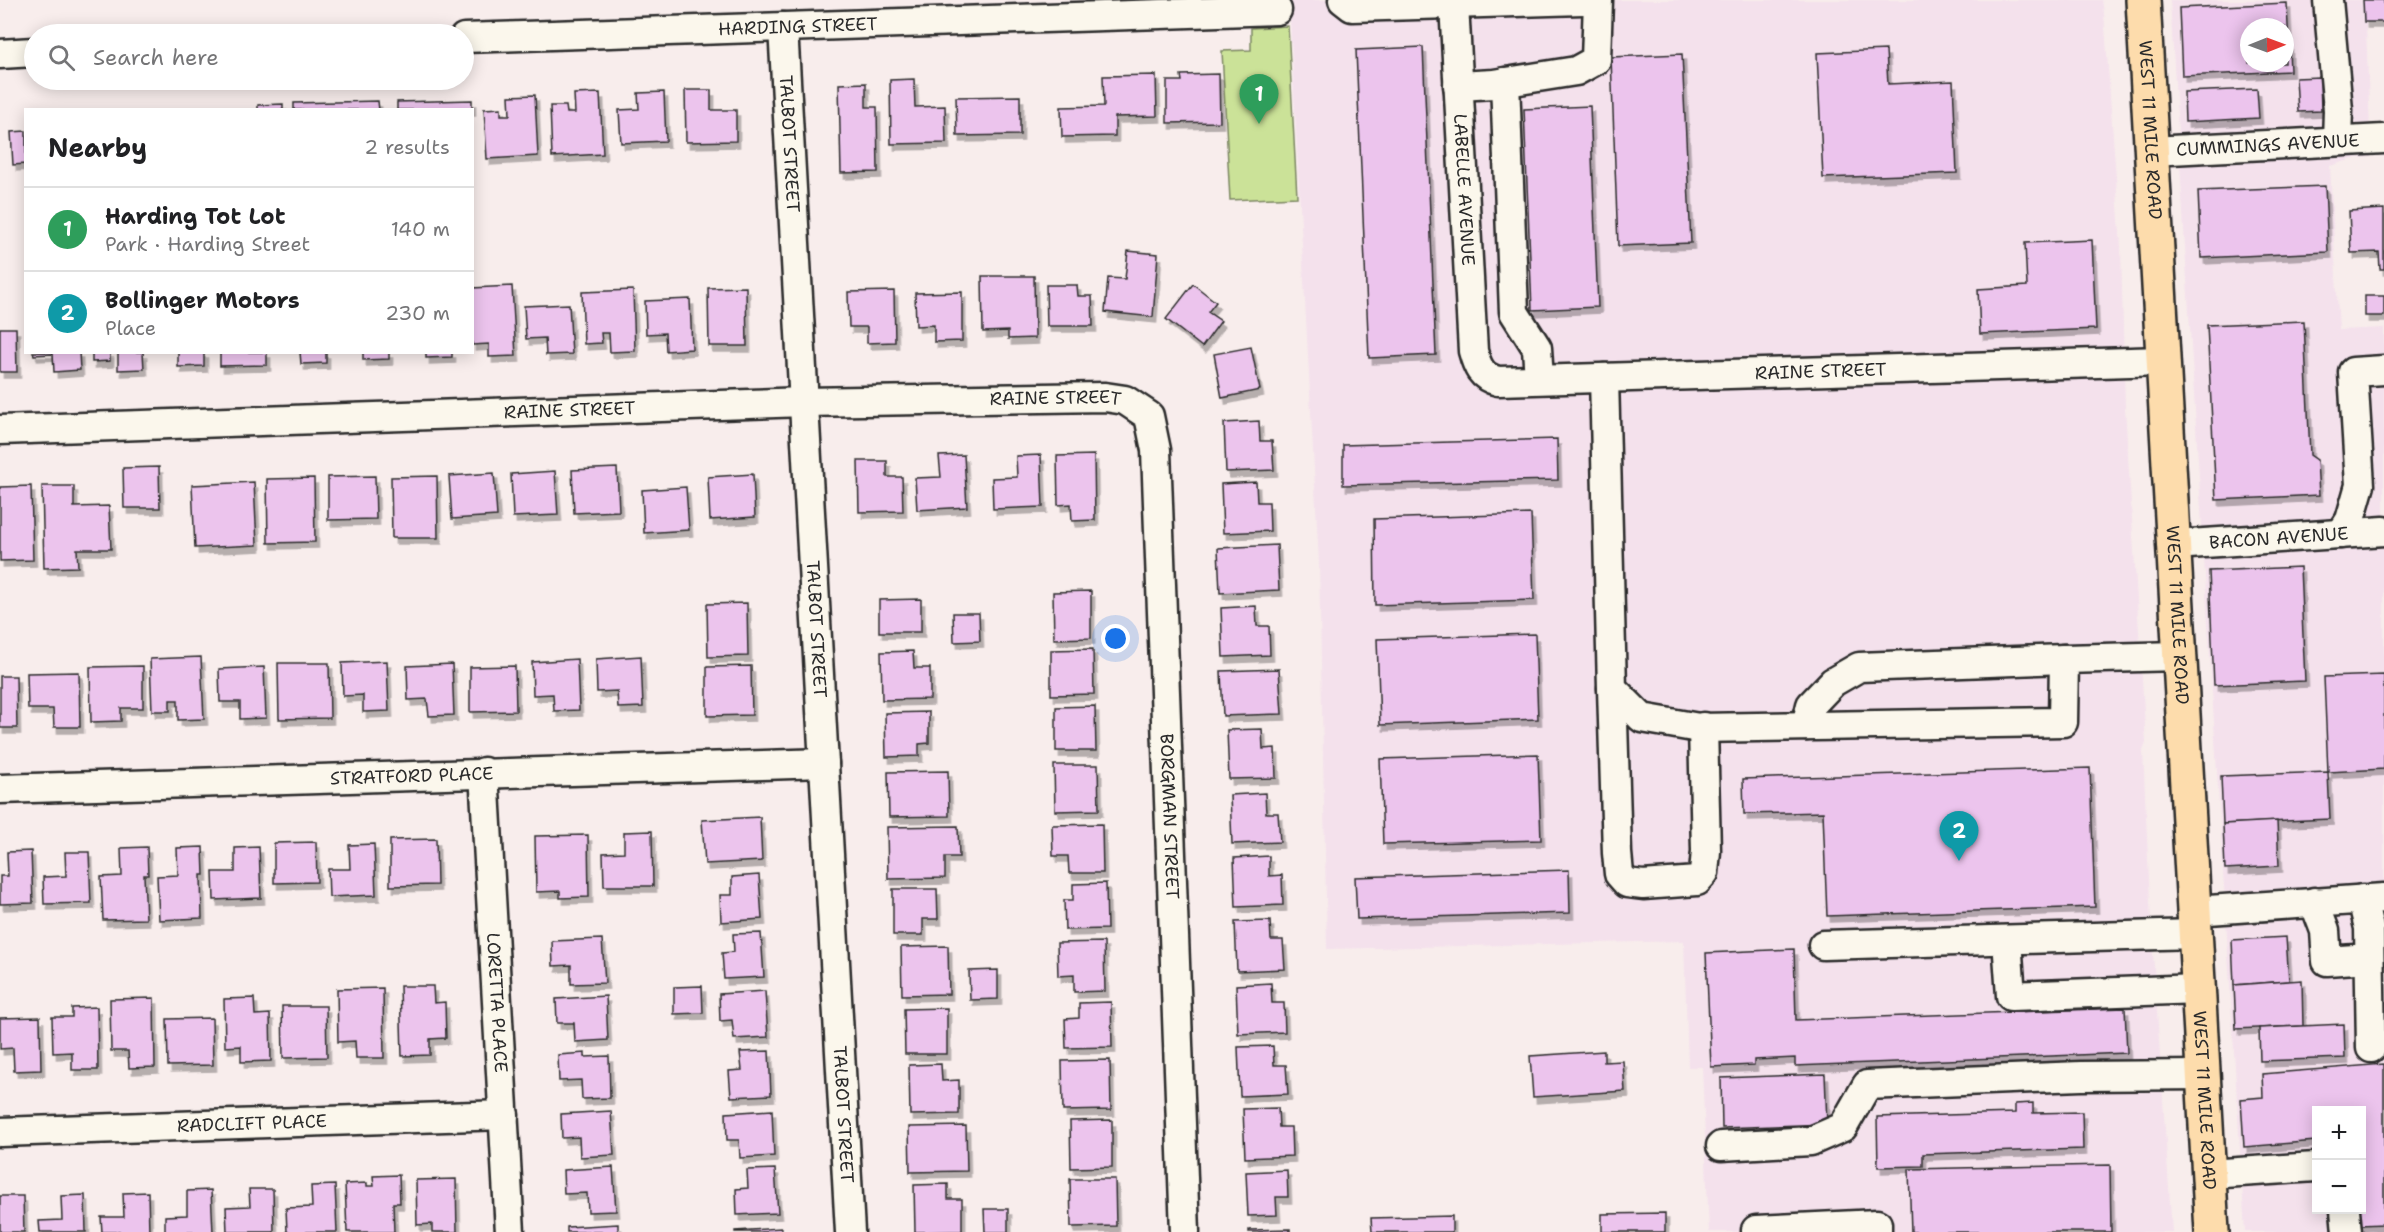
<!DOCTYPE html>
<meta charset="utf-8">
<style>
:root{--surface:#fff;--page:#f6f6f6;--text:#202124;--muted:#757577;--line:#e0e0e0;--accent:#d93025}
body{margin:0;font-family:"Shantell Sans",sans-serif;background:var(--page);color:var(--text)}
.controls{position:absolute;right:18px;bottom:18px;display:grid;overflow:hidden;border-radius:0px;box-shadow:0 3px 15px #0003}
.controls button{width:54px;height:54px;display:grid;place-items:center;padding:0;border:0;border-bottom:2px solid var(--line);background:var(--surface);color:var(--text);font:30px sans-serif}
.compass{position:absolute;left:2240px;top:18px;width:54px;height:54px;border-radius:50%;background:var(--surface);box-shadow:0 3px 15px #0003;rotate:89deg}
.you{position:absolute;left:1116px;top:639px;width:21px;height:21px;margin:-15px;border:4px solid #fff;border-radius:50%;background:#1a73e8;box-shadow:0 0 0 9px #1a73e833}
.badge{display:grid;place-items:center;width:39px;height:39px;border-radius:50%;background:var(--accent);color:#fff;font-size:20px;font-weight:700}
.pin{position:absolute;translate:-50% -50px;filter:drop-shadow(0 2px 3px #0008)}
.pin::after{content:'';position:absolute;top:32px;width:21px;height:18px;background:inherit;clip-path:polygon(0 0,100% 0,50% 100%)}
.list{margin:0;padding:0;list-style:none}
h2{display:flex;justify-content:space-between;align-items:center;height:78px;margin:0;padding:0 24px;font-size:26px}
h2 small{font-size:20px;font-weight:400;color:var(--muted)}
.list li{display:grid;grid-template-columns:39px 1fr auto;gap:18px;align-items:center;box-sizing:border-box;height:84px;padding:0 24px;border-top:2px solid var(--line)}
.list b{display:block;font-size:22px;white-space:nowrap}
.list p{margin:0;font-size:20px;white-space:nowrap;color:var(--muted)}
.list em{font-size:20px;font-style:normal;color:var(--muted)}
.icon{flex:none;width:33px;height:33px;fill:none;stroke:currentColor;stroke-width:2;stroke-linecap:round;stroke-linejoin:round}
.map{position:relative;flex:none;width:2384px;height:1232px;overflow:hidden}
.search{position:absolute;background:var(--surface);box-shadow:0 3px 15px #0003;left:24px;top:24px;width:450px;height:66px;display:flex;align-items:center;gap:15px;box-sizing:border-box;padding:0 21px;border-radius:33px;color:var(--muted);font-size:22px}
.panel{position:absolute;background:var(--surface);box-shadow:0 3px 15px #0003;left:24px;top:108px;width:450px;height:246px;border-radius:0px}
.map>svg:first-child{display:block}
.built{fill:#f4e1ec;fill-rule:evenodd}
.green{fill:#cbe298;stroke:#7b8662;stroke-width:1.5}
.building{fill:#ecc4ed;stroke:#2b2b2b;stroke-width:1.5;fill-rule:evenodd;filter:url(#shadow)}
.lines{fill:none;stroke-linecap:round;stroke-linejoin:round}
.minor-casing{stroke:#2b2b2b;stroke-width:33}
.major-casing{stroke:#2b2b2b;stroke-width:38}
.minor{stroke:#fbf7ec;stroke-width:28}
.major{stroke:#fddcac;stroke-width:33}
.labels{text-anchor:middle;stroke-width:5;stroke-linejoin:round;paint-order:stroke}
.street-label{font-size:18px;fill:#2b2b2b;stroke:#fbf7ec}
</style>
<div class="map">
<svg width="2384" height="1232" viewBox="0 0 2384 1232">
<defs>
<filter id="shadow"><feDropShadow dx="3.5" dy="6" stdDeviation="0" flood-color="#0004"/></filter>
</defs>
<rect width="100%" height="100%" fill="#f8edec"/>
<filter id="ink" filterUnits="userSpaceOnUse"><feTurbulence type="fractalNoise" baseFrequency=".0167" numOctaves="2"/><feDisplacementMap in="SourceGraphic" scale="12" xChannelSelector="R" yChannelSelector="G"/><feConvolveMatrix kernelMatrix="1 2 1 2 8 2 1 2 1" color-interpolation-filters="sRGB"/></filter>
<g filter="url(#ink)">
<!-- built -->
<g class="built">
<path d="M1289,0H2102L2104,13L2121,247L2125,408L2146,743L2143,751L2151,923L2172,1232H1709L1702,1067H1688L1684,941L1327,949L1319,563Z"/>
<path d="M2170,0H2365L2371,157L2356,158L2330,166L2339,330L2384,328V1232H2245ZM2249,27H2285V63H2249ZM2316,1110H2362V1210H2316Z"/>
</g>
<!-- green -->
<path class="green" d="M1288,26L1297,197L1230,200L1222,51L1251,50V28Z"/>
<!-- building -->
<g class="building">
<path d="M2363,0H2384V22H2364Z"/>
<path d="M2287,3L2290,71L2182,76L2179,8ZM2249,27H2285V63H2249Z"/>
<path d="M1423,47L1436,355L1369,358L1356,50Z"/>
<path d="M1886,50L1888,84L1953,81L1957,173L1823,178L1817,53Z"/>
<path d="M1682,54L1691,243L1618,246L1611,57Z"/>
<path d="M1219,74L1220,122L1167,123V81H1182L1181,75Z"/>
<path d="M1156,75L1157,116L1115,117V136L1062,137L1061,107L1104,106L1103,76Z"/>
<path d="M2320,77L2321,111L2298,112L2296,78Z"/>
<path d="M914,79L915,107L945,106L946,143L891,144L890,80Z"/>
<path d="M866,83V107H877L878,172L841,173L839,84Z"/>
<path d="M2257,89L2259,118L2185,122L2184,92Z"/>
<path d="M685,90H711V110H736V141L686,142Z"/>
<path d="M664,92L666,141L621,143L619,110L639,109L638,93Z"/>
<path d="M600,93L603,154L552,157L550,106H566L567,113H575L574,94Z"/>
<path d="M535,95L538,156L487,159L484,109L501,108V115H510L509,96Z"/>
<path d="M1020,96V135L957,136L956,97Z"/>
<path d="M472,100V110H397V102Z"/>
<path d="M378,101L379,110H294V103Z"/>
<path d="M283,104V110H258V105Z"/>
<path d="M1590,106L1598,307L1532,310L1524,109Z"/>
<path d="M26,131V164L13,165L11,132Z"/>
<path d="M2325,186L2328,252L2201,258L2198,191Z"/>
<path d="M2384,209V269H2380L2379,252L2351,253L2349,211Z"/>
<path d="M2092,240L2096,329L1980,334L1978,289L2027,286L2025,243Z"/>
<path d="M1128,251L1158,254L1153,317L1105,312L1108,278L1125,279Z"/>
<path d="M982,276H1034L1035,338L1008,339V331L983,332Z"/>
<path d="M1193,284L1216,302L1208,312L1221,321L1202,347L1166,319Z"/>
<path d="M1046,285H1077L1078,296H1092L1093,326H1047Z"/>
<path d="M512,286L516,356L489,357V344L472,345V288Z"/>
<path d="M746,287L747,346H709L708,288Z"/>
<path d="M633,290L635,351L610,352L609,333H601L602,343L584,344L582,292Z"/>
<path d="M894,291L895,342L867,343V327H849L848,292Z"/>
<path d="M962,292V341L934,342V325L916,326L915,293Z"/>
<rect x="2365" y="296" width="19" height="20"/>
<path d="M690,299L692,349L666,351L665,333L646,334L645,301Z"/>
<path d="M569,304L572,354L546,355L545,338L526,339L524,306Z"/>
<path d="M2304,321L2310,455L2317,460L2319,495L2216,500L2207,325Z"/>
<path d="M0,328H16L17,372H0Z"/>
<path d="M1251,347L1260,390L1222,398L1214,354Z"/>
<path d="M33,352H79L80,370L54,372L53,354L34,355Z"/>
<path d="M92,352H110V361L92,362Z"/>
<path d="M118,352H143L144,369L118,370Z"/>
<path d="M178,352H204V366L178,367Z"/>
<path d="M220,352H267V365L220,366Z"/>
<path d="M300,352H326V363L301,364Z"/>
<path d="M363,352H389V359L363,360Z"/>
<path d="M426,352H452V357L426,358Z"/>
<path d="M1259,421L1260,441H1272L1274,470L1226,472L1224,423Z"/>
<path d="M1557,439L1558,480L1343,485V445Z"/>
<path d="M964,455L967,507L917,510L915,478L941,477L939,456Z"/>
<path d="M1041,455L1043,507L993,509L992,478L1017,477L1016,456Z"/>
<path d="M1094,455L1095,520L1072,521L1071,504L1058,505L1057,456Z"/>
<path d="M858,461H887V477H902L903,511L859,512Z"/>
<path d="M159,467L160,508H124L123,468Z"/>
<path d="M617,468L619,511L574,513L572,470Z"/>
<path d="M555,471L558,515L513,517L511,474Z"/>
<path d="M494,473L497,516L452,519L449,476Z"/>
<path d="M753,474L755,517L710,520L708,477Z"/>
<path d="M375,476L376,519L328,520V477Z"/>
<path d="M437,476L438,538H392L391,477Z"/>
<path d="M314,478L315,542L268,543L267,479Z"/>
<path d="M254,482L257,545L195,548L192,485Z"/>
<path d="M1256,482L1257,502H1269L1270,531L1223,533L1221,484Z"/>
<path d="M31,486L33,560L0,561V487Z"/>
<path d="M42,486H74V507L109,506L111,549H77L78,567L44,568Z"/>
<path d="M686,487L689,530L644,533L642,490Z"/>
<path d="M1531,514L1534,600L1375,605L1374,519Z"/>
<path d="M1277,545L1279,590L1220,593L1218,548Z"/>
<path d="M2300,567L2305,681L2214,685L2209,571Z"/>
<path d="M1091,591V638L1054,639L1053,592Z"/>
<path d="M921,599V632H879V600Z"/>
<path d="M747,603L748,656L708,657L707,604Z"/>
<path d="M1256,606L1257,626H1269L1270,655L1223,657L1221,608Z"/>
<path d="M953,613H979L980,641L954,642Z"/>
<path d="M1535,634L1538,719L1380,725L1377,639Z"/>
<path d="M1093,649L1094,694L1051,695V650Z"/>
<path d="M913,651L914,668H930V699L882,700L881,652Z"/>
<path d="M641,656L643,707L618,708L617,691L597,692L596,659Z"/>
<path d="M201,657L204,719L178,720V700H170V711H152L150,659Z"/>
<path d="M577,659L579,710L554,711L553,694L533,695L532,662Z"/>
<path d="M387,661L389,711L363,712V695L343,696L342,663Z"/>
<path d="M278,663H329L330,718L279,719Z"/>
<path d="M452,664L454,715L429,716L427,699L408,700L407,666Z"/>
<path d="M143,666V708H121V721L91,722L90,667Z"/>
<path d="M515,666L516,711L470,712V667Z"/>
<path d="M751,666L752,715L707,716V667Z"/>
<path d="M264,667L266,718L240,719V702H220L219,669Z"/>
<path d="M1279,669L1282,714L1223,716L1221,671Z"/>
<path d="M79,672L80,727H54L53,709H28L27,673Z"/>
<path d="M2384,675V769L2328,772L2324,677Z"/>
<path d="M0,676H16L17,728H0Z"/>
<path d="M1095,706L1096,751H1056V707Z"/>
<path d="M929,712V743L919,744V756L886,757L885,713Z"/>
<path d="M1262,729L1263,749L1275,748L1276,778L1229,779L1227,730Z"/>
<path d="M1538,754L1541,840L1383,844L1380,759Z"/>
<path d="M1054,765H1098L1099,810L1055,811Z"/>
<path d="M2090,768L2095,907L1827,916L1823,812L1744,814L1743,779Z"/>
<path d="M948,771L949,816L889,817L888,772Z"/>
<path d="M2328,772L2330,819L2223,824L2221,776Z"/>
<path d="M1265,793L1266,813H1278L1280,842L1232,844L1230,795Z"/>
<path d="M760,817L762,861L705,864L702,820Z"/>
<path d="M2277,821L2279,866L2225,869L2223,824Z"/>
<path d="M1102,824L1103,873H1069L1068,856H1053L1052,825Z"/>
<path d="M958,826L959,857H945V878L888,879L887,827Z"/>
<path d="M652,831L653,886H604L603,853L624,852V832Z"/>
<path d="M588,835L589,897L560,898V891L536,892L535,836Z"/>
<path d="M436,839L437,885L390,886V840Z"/>
<path d="M316,842L317,882L274,883V843Z"/>
<path d="M374,844L376,895L329,897L328,869H350L349,845Z"/>
<path d="M147,847L148,875H144L146,919L103,920L101,877L122,876L121,848Z"/>
<path d="M203,847L204,875H201L202,918L159,920L157,876L178,875L177,848Z"/>
<path d="M259,847L261,898L214,900L213,872H235V848Z"/>
<path d="M31,851L33,903L0,904V876H8L7,852Z"/>
<path d="M65,852H89L91,903L44,904L43,877L66,876Z"/>
<path d="M1269,856V876L1282,875L1283,905L1236,907L1234,858Z"/>
<path d="M1569,870L1570,913L1357,919L1355,877Z"/>
<path d="M759,875L762,919L721,922L720,895H732V877Z"/>
<path d="M1106,883L1107,929L1065,930L1064,900H1073V884Z"/>
<path d="M893,889H937L938,919H923V935H893Z"/>
<path d="M1270,921L1271,940H1283L1285,969L1237,971L1235,922Z"/>
<path d="M761,933L764,977L724,979L722,953L734,952L733,934Z"/>
<path d="M2286,937L2289,981L2234,985L2232,940Z"/>
<path d="M602,939L605,983L571,984V965L553,966L552,941Z"/>
<path d="M1104,942L1105,991L1074,992V975L1058,976L1057,943Z"/>
<path d="M948,946L949,994L902,995L901,947Z"/>
<path d="M1794,949L1796,1020L2125,1008L2127,1053L1795,1066V1058L1754,1060V1065L1711,1067L1706,953Z"/>
<path d="M998,970V999L970,1000L969,971Z"/>
<path d="M2302,980L2303,1026L2236,1029L2234,985Z"/>
<path d="M1271,983L1272,1003H1284L1285,1032L1238,1034L1236,985Z"/>
<path d="M400,986H433L434,1003L445,1002L446,1038L430,1039V1055L402,1056Z"/>
<path d="M702,986L703,1013L674,1014V987Z"/>
<path d="M383,988L384,1058H356L355,1041L338,1042L337,989Z"/>
<path d="M765,991L768,1037L734,1039L732,1020L720,1021L719,994Z"/>
<path d="M606,996L608,1040L575,1042L574,1023H557L556,999Z"/>
<path d="M154,998L155,1067L129,1068L128,1051H111L110,999Z"/>
<path d="M254,998L255,1015L270,1014L271,1061L241,1062V1046L225,1047L224,999Z"/>
<path d="M1111,1002L1112,1047L1066,1048L1065,1019L1079,1018V1003Z"/>
<path d="M282,1006H326L327,1057L283,1058Z"/>
<path d="M97,1007L98,1070H72V1052L53,1053L52,1017H72V1008Z"/>
<path d="M947,1008V1054H905L904,1009Z"/>
<path d="M40,1017L41,1070L14,1071L13,1048L0,1049V1018Z"/>
<path d="M212,1018L213,1065L168,1066L167,1019Z"/>
<path d="M2344,1024L2345,1058L2260,1061L2259,1028Z"/>
<path d="M1273,1046L1274,1065H1286L1288,1094L1240,1096L1238,1047Z"/>
<path d="M769,1051L771,1095L731,1097L729,1071L742,1070L740,1052Z"/>
<path d="M1604,1051V1062L1623,1061L1625,1091L1533,1097L1530,1056Z"/>
<path d="M585,1053V1057L609,1056L610,1098L582,1099L581,1080L559,1081L558,1055Z"/>
<path d="M1110,1060L1111,1110L1063,1111L1062,1061Z"/>
<path d="M941,1064L942,1081L959,1080V1114L910,1115L909,1065Z"/>
<path d="M2384,1064V1224L2360,1225L2362,1110H2316V1141L2244,1147L2241,1099L2263,1097L2262,1074Z"/>
<path d="M1825,1074L1827,1124L1722,1128L1721,1078Z"/>
<path d="M2033,1103V1113L2082,1112L2083,1149L1923,1154V1166L1878,1167L1877,1117L2015,1113V1104Z"/>
<path d="M1278,1108L1279,1127H1291L1292,1156L1245,1158L1243,1109Z"/>
<path d="M772,1110L774,1156L740,1158L739,1140H727L726,1113Z"/>
<path d="M611,1111L614,1155L580,1157L579,1137L562,1138L561,1114Z"/>
<path d="M1112,1120V1167L1071,1168L1070,1121Z"/>
<path d="M966,1126L967,1171L910,1172L909,1127Z"/>
<path d="M2110,1165L2111,1232H1911L1909,1169Z"/>
<path d="M613,1167L616,1211L588,1212L587,1193L564,1194L563,1170Z"/>
<path d="M775,1169L778,1213L737,1215L736,1189L748,1188L747,1170Z"/>
<path d="M1287,1170L1288,1197H1276L1277,1215L1248,1216L1246,1172Z"/>
<path d="M399,1175L400,1203H393L394,1232H347L345,1184L367,1183V1186H374L373,1176Z"/>
<path d="M456,1179L457,1232H432V1224L417,1225L416,1180Z"/>
<path d="M1070,1179H1115L1116,1226L1071,1227Z"/>
<path d="M948,1184V1199H962V1231L915,1232L914,1185Z"/>
<path d="M335,1185L337,1232H287L286,1208L312,1207L311,1186Z"/>
<path d="M249,1189H273L274,1232H227L226,1207L250,1206Z"/>
<path d="M211,1190L213,1232H165V1216L187,1215V1191Z"/>
<path d="M148,1192L149,1232H102L101,1217H124L123,1193Z"/>
<path d="M85,1195L86,1232H40L39,1221L62,1220L61,1196Z"/>
<path d="M0,1196H23L24,1232H0Z"/>
<path d="M984,1209H1008V1232H985Z"/>
<path d="M1665,1213V1232H1602V1214Z"/>
<path d="M1452,1216V1232H1372L1371,1218Z"/>
<path d="M618,1224V1232H567V1227Z"/>
<path d="M781,1228V1232H735V1231Z"/>
<path d="M1290,1229V1232H1249V1230Z"/>
</g>
<g class="lines">
<defs>
<g id="minor">
<path d="M1343,0L1352,7L1583,0"/>
<path d="M2328,0L2338,110L2337,141"/>
<path id="s1" d="M1454,4L1473,351C1477,366 1481,377 1498,381L2163,361"/>
<path id="s2" d="M783,27L850,1232"/>
<path id="s3" d="M464,38L1277,10"/>
<path d="M0,54L34,52"/>
<path d="M1505,82L1514,312L1537,348L1539,379"/>
<path d="M1458,86L1494,84L1576,71L1596,60L1598,0"/>
<path id="s4" d="M2151,151L2384,139"/>
<path d="M1604,378L1612,688L1642,718L1699,728L2063,722L2064,659L2179,656"/>
<path id="s5" d="M0,430L804,402L1105,397L1125,400L1149,416L1156,450L1185,1232"/>
<path d="M2341,534L2350,520L2360,485L2353,372L2384,370"/>
<path id="s6" d="M2174,545L2384,531"/>
<path d="M1612,688L1617,853L1619,874L1627,883L1643,885L1697,881L1704,873L1706,851L1703,727"/>
<path d="M1806,726L1811,705L1833,682L1859,667L2064,659"/>
<path id="s7" d="M484,772L510,1232"/>
<path id="s8" d="M0,789L824,763"/>
<path d="M2362,899L2369,928L2371,1048"/>
<path d="M2314,902L2325,931L2327,961L2369,958"/>
<path d="M2194,911L2384,898"/>
<path d="M2007,940L2011,996L2198,989"/>
<path d="M1823,945L2195,934"/>
<path id="s9" d="M0,1132L504,1115"/>
<path d="M1721,1146L1811,1141L1843,1127L1867,1085L2081,1076L2203,1075"/>
<path d="M2208,1174L2316,1167"/>
<path d="M2345,1210L2347,1232"/>
<path d="M1756,1232V1230L1877,1224V1232"/>
</g>
<g id="major">
<path id="s10" d="M2143,0L2212,1232"/>
</g>
</defs>
<!-- minor casing -->
<use href="#minor" class="minor-casing"/>
<!-- major casing -->
<use href="#major" class="major-casing"/>
<!-- minor -->
<use href="#minor" class="minor"/>
<!-- major -->
<use href="#major" class="major"/>
</g>
</g>
<g class="labels">
<!-- street labels -->
<g class="street-label">
<text dy="6" stroke="none"><textPath href="#s3" startOffset="334">HARDING STREET</textPath></text>
<text dy="6" stroke="none"><textPath href="#s10" startOffset="130">WEST 11 MILE ROAD</textPath></text>
<text dy="6" stroke="none"><textPath href="#s2" startOffset="117">TALBOT STREET</textPath></text>
<text dy="6" stroke="none"><textPath href="#s4" startOffset="117">CUMMINGS AVENUE</textPath></text>
<text dy="6" stroke="none"><textPath href="#s1" startOffset="186">LABELLE AVENUE</textPath></text>
<text dy="6" stroke="none"><textPath href="#s1" startOffset="712">RAINE STREET</textPath></text>
<text dy="6" stroke="none"><textPath href="#s5" startOffset="1056">RAINE STREET</textPath></text>
<text dy="6" stroke="none"><textPath href="#s5" startOffset="570">RAINE STREET</textPath></text>
<text dy="6" stroke="none"><textPath href="#s6" startOffset="105">BACON AVENUE</textPath></text>
<text dy="6" stroke="none"><textPath href="#s10" startOffset="616">WEST 11 MILE ROAD</textPath></text>
<text dy="6" stroke="none"><textPath href="#s2" startOffset="603">TALBOT STREET</textPath></text>
<text dy="6" stroke="none"><textPath href="#s8" startOffset="412">STRATFORD PLACE</textPath></text>
<text dy="6" stroke="none"><textPath href="#s5" startOffset="1556">BORGMAN STREET</textPath></text>
<text dy="6" stroke="none"><textPath href="#s7" startOffset="231">LORETTA PLACE</textPath></text>
<text dy="6" stroke="none"><textPath href="#s10" startOffset="1102">WEST 11 MILE ROAD</textPath></text>
<text dy="6" stroke="none"><textPath href="#s2" startOffset="1089">TALBOT STREET</textPath></text>
<text dy="6" stroke="none"><textPath href="#s9" startOffset="252">RADCLIFT PLACE</textPath></text>
</g>
</g>
</svg>
<div class="controls">
<button>+</button>
<button>−</button>
</div>
<svg class="compass" viewBox="-18 -18 36 36"><path d="M0-13l5 13h-10z" fill="#e53935"/><path d="M0 13l5-13h-10z" fill="#757577"/></svg>
<div class="you"></div>
<div class="pin badge" style="left:1259px;top:124px;background:#2e9e5b">1</div>
<div class="pin badge" style="left:1959px;top:861px;background:#0f9aa8">2</div>
<div class="search"><svg class="icon" aria-label="search" viewBox="0 0 24 24"><circle cx="10" cy="10" r="6"/><path d="M15 15l6 6"/></svg>Search here</div>
<section class="panel">
<h2>Nearby<small>2 results</small></h2>
<ul class="list">
<li><span class="badge" style="background:#2e9e5b">1</span><div><b>Harding Tot Lot</b><p>Park · Harding Street</p></div><em>140 m</em></li>
<li><span class="badge" style="background:#0f9aa8">2</span><div><b>Bollinger Motors</b><p>Place</p></div><em>230 m</em></li>
</ul>
</section>
</div>
